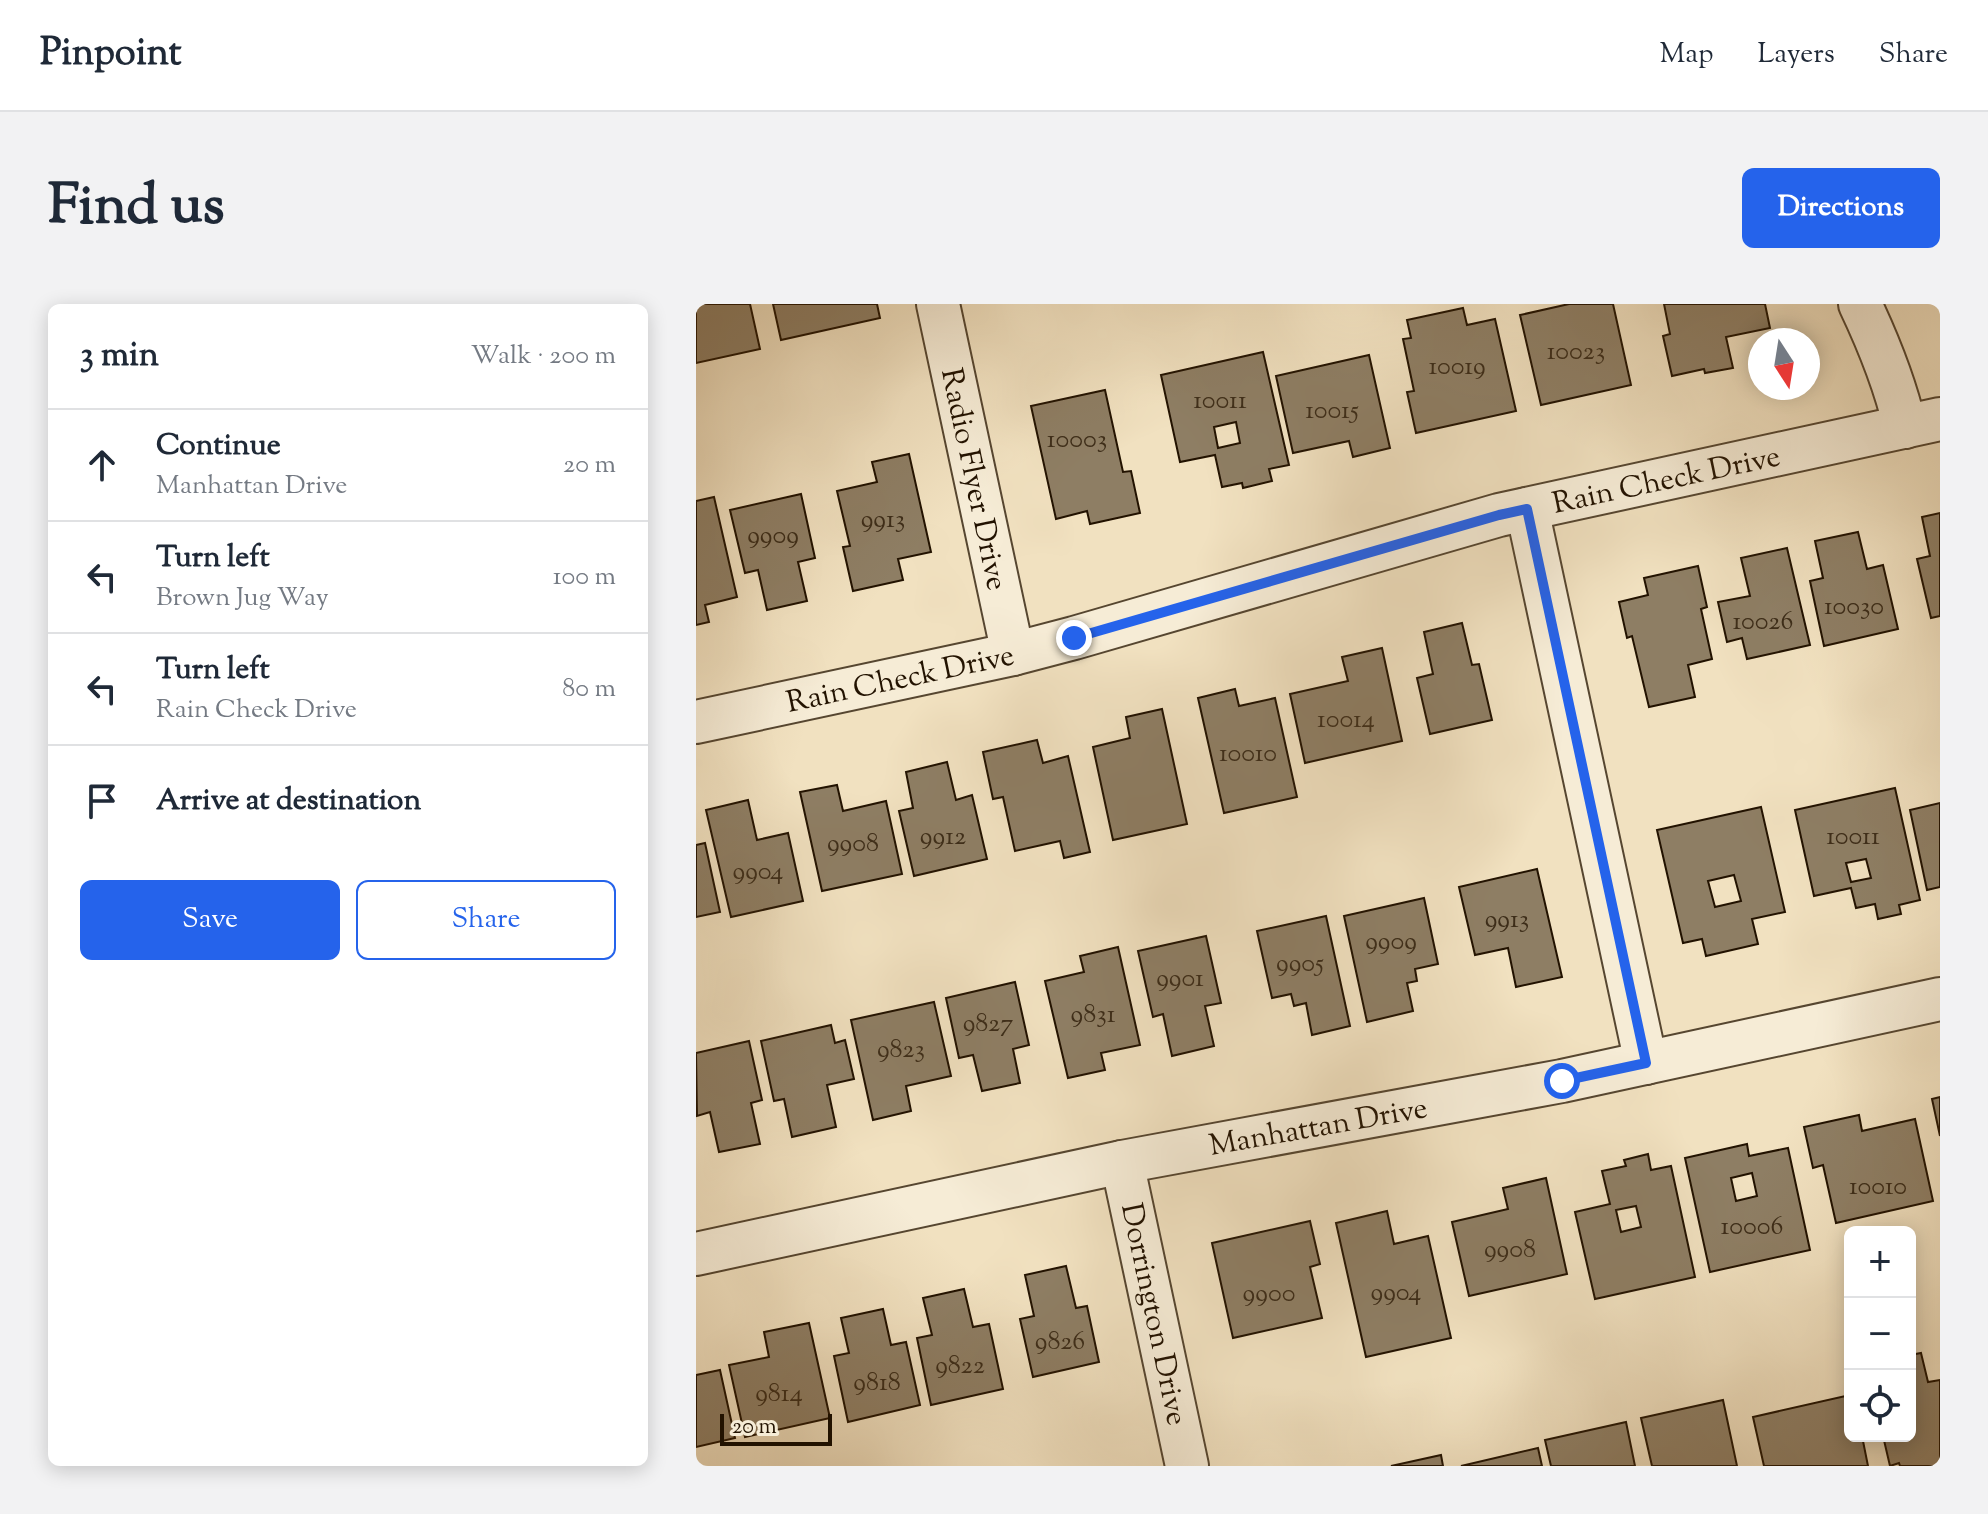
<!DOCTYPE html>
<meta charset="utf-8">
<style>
:root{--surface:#fff;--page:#f2f2f3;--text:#1f2937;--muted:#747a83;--line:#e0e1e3;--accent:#2563eb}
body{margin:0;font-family:"Sorts Mill Goudy",serif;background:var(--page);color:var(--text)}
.controls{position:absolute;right:24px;bottom:24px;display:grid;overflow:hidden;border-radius:12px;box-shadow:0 4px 20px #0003}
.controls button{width:72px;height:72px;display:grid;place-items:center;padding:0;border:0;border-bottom:2px solid var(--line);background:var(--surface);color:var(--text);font:40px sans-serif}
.compass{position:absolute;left:1052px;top:24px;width:72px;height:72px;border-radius:50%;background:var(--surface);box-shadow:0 4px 20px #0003;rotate:168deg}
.scale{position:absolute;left:24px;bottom:20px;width:112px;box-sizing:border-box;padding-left:8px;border:4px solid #221200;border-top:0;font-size:22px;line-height:28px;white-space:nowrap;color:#221200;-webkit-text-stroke:6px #f6ecd6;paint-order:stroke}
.stop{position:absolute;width:24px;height:24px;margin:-18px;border:6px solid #2563eb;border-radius:50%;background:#fff}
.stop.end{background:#2563eb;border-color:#fff;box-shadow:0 2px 8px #0008}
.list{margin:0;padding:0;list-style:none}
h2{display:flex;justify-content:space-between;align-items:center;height:104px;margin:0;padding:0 32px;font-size:34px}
h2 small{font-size:26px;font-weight:400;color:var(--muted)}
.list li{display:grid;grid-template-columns:52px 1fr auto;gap:24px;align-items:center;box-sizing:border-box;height:112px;padding:0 32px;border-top:2px solid var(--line)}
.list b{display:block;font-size:30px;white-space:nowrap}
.list p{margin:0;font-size:26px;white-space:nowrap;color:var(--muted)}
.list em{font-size:26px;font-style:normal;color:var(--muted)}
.actions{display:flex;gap:16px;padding:24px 32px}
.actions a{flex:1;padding:18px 0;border:2px solid var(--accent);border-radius:12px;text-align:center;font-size:28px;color:var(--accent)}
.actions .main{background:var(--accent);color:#fff}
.icon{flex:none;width:44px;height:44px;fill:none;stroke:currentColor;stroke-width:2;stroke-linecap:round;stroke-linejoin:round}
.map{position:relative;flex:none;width:1244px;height:1162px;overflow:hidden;border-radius:12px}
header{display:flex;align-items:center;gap:48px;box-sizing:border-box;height:112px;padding:0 40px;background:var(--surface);border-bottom:2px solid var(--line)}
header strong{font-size:38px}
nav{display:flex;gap:44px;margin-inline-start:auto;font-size:28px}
.intro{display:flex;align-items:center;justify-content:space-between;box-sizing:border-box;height:192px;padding:0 48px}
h1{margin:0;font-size:56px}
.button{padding:20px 36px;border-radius:12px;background:var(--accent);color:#fff;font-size:28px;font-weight:700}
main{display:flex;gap:48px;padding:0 48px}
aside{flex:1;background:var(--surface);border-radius:12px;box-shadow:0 4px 20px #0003}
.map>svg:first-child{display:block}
.building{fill:#8e7e64;stroke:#221200;stroke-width:2;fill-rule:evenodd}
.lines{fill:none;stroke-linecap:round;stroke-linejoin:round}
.street-casing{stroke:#564630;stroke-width:46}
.street{stroke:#f6ecd6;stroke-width:42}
.route{stroke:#2563eb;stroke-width:10}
.labels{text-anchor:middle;stroke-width:6;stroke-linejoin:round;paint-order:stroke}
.number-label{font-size:26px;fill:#3d2d19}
.street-label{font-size:30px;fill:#221200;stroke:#f6ecd6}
</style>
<header>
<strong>Pinpoint</strong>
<nav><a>Map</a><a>Layers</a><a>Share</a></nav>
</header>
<div class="intro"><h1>Find us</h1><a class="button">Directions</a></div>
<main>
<aside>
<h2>3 min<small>Walk · 200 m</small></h2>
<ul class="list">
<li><svg class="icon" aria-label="ahead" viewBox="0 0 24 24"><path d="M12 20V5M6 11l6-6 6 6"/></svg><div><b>Continue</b><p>Manhattan Drive</p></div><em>20 m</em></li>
<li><svg class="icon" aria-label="left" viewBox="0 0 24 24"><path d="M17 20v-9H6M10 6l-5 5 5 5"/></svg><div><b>Turn left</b><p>Brown Jug Way</p></div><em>100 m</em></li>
<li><svg class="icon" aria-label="left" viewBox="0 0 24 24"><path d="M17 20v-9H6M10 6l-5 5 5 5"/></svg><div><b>Turn left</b><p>Rain Check Drive</p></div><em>80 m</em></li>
<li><svg class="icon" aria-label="arrive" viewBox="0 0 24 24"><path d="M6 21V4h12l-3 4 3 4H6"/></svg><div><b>Arrive at destination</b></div></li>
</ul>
<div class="actions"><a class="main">Save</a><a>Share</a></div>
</aside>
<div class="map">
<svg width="1244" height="1162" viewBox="0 0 1244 1162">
<rect width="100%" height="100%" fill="#f1e1c0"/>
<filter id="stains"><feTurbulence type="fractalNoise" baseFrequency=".0025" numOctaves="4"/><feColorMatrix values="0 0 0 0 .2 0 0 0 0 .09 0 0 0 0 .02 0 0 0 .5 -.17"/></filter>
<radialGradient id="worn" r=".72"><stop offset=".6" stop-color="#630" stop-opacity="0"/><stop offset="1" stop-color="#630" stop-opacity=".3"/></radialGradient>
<!-- building -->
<g class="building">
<path d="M0,0H54L64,45L0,59Z"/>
<path d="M77,0H181L184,14L85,36Z"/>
<path d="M873,0H917L935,81L845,101L824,11Z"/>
<path d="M968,0H1069L1074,24L1030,33L1037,64L1009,69L1008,65L976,72L967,32L974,30Z"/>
<path d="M767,4L771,21L799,15L820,107L720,129L711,88L718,87L707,35L715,34L711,16Z"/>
<path d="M567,48L593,161L573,165L576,177L547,184L546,179L526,183L519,151L484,158L465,71ZM540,118L544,139L522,144L518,123Z"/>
<path d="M673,51L694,144L657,153L653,137L597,149L580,72Z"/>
<path d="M409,86L427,168L435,167L444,209L394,220L391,207L360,215L335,102Z"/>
<path d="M213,150L235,248L202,255L207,276L157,287L147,243L154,242L141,187L181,178L176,158Z"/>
<path d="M105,190L119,254L102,258L111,297L71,306L62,266L49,269L34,206Z"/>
<path d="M18,193L41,293L9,301L13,318L0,321V197Z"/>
<path d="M1244,209V312L1235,314L1221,255L1234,252L1226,213Z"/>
<path d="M1162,228L1171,265L1187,261L1202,325L1128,342L1114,277L1127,274L1119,237Z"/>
<path d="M1091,244L1114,341L1051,355L1046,334L1031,338L1022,298L1054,292L1045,254Z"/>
<path d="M1002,262L1011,303L1005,305L1016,355L992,361L999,393L953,403L936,332L931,334L923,298L952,291L948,274Z"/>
<path d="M766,319L776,361L783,360L796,416L734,430L721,374L737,370L728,328Z"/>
<path d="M686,344L706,437L609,459L594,390L652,377L646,353Z"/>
<path d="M539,385L543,402L579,394L601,493L528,509L502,394Z"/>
<path d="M466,405L491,520L417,536L397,443L434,434L430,413Z"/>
<path d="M341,436L347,459L372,452L394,548L368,554L364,537L319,547L307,493L297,495L287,448Z"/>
<path d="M251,458L260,496L276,491L291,555L218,572L203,507L217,504L210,468Z"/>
<path d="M141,481L147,507L190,497L206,570L126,587L104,488Z"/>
<path d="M1199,484L1224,596L1203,601L1205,610L1182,615L1179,600L1160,604L1155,584L1118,592L1099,506ZM1170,555L1175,574L1155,578L1150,559Z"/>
<path d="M52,496L61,536L92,529L107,597L35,613L10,506Z"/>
<path d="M1244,499V583L1231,586L1214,506Z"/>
<path d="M1065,503L1089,608L1056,615L1062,640L1010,652L1006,635L987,639L961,526ZM1038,571L1045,597L1019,603L1012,577Z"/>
<path d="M9,539L24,608L0,613V541Z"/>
<path d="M841,565L866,673L820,683L812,644L779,651L763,583Z"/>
<path d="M728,594L742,660L719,665L721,677L711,679L717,707L671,718L648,612Z"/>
<path d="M630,612L654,722L616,731L610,699L598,702L595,690L576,694L561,627Z"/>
<path d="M510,632L525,699L509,702L518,742L476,752L467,710L457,713L442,647Z"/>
<path d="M422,643L444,741L405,749L409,766L372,774L349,677L388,668L384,652Z"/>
<path d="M319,678L333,741L317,745L324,779L286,787L277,751L263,754L250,694Z"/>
<path d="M238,698L255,772L210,782L215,807L177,816L155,716Z"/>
<path d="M135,721L139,739L149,736L158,775L131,781L140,823L96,833L88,795L78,797L65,737Z"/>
<path d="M53,737L66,796L55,799L64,840L23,848L14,808L1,812L0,749Z"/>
<path d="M1244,793V832L1236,795Z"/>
<path d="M1163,811L1166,827L1219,815L1237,897L1140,919L1127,861L1117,864L1108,823Z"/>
<path d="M1051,840L1053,852L1092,844L1114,946L1014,968L989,854ZM1056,869L1061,892L1040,897L1035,874Z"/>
<path d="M952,850L955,866L975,862L999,973L899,995L879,908L914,900L906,867L930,862L928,856ZM940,902L945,923L925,928L920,906Z"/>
<path d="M850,874L871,970L773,992L756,918L812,905L807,884Z"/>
<path d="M691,907L698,940L732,932L755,1034L670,1053L640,919Z"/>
<path d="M614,917L624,960L614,963L626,1014L537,1034L516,939Z"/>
<path d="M370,962L380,1004L391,1002L403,1058L337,1073L324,1015L338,1012L329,971Z"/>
<path d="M268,985L277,1023L293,1020L307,1085L235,1101L221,1034L236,1031L227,994Z"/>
<path d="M187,1005L195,1041L210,1038L224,1101L152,1118L138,1052L153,1049L145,1014Z"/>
<path d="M113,1019L134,1114L49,1133L33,1061L73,1053L68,1028Z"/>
<path d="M1225,1049L1232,1078L1244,1076V1162H1204L1203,1159L1194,1162L1187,1132H1214V1051Z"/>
<path d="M24,1066L39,1134L0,1143V1071Z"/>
<path d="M1154,1091V1132H1166L1172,1162H1068L1057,1113Z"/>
<path d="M1027,1096L1041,1162H956L945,1114Z"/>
<path d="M930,1118L939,1162H855L849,1136Z"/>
<path d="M842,1144L846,1162H765Z"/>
<path d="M745,1151L747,1162H695Z"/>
</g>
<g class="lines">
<defs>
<g id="street">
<path d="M242,0L317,350"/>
<path d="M1164,0C1183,40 1199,80 1209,123"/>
<path d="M831,205L950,759"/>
<path d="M0,418L317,350L378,334L803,211L1244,115"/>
<path d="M426,858L491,1162"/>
<path d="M0,950L426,858L866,777L1244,695"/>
</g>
</defs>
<!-- street casing -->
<use href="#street" class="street-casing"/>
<!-- street -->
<use href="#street" class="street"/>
</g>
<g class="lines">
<!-- route -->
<path class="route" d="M378,334L803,211L831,205L950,759L866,777"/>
</g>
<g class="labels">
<!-- number labels -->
<g class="number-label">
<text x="880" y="55">10023</text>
<text x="761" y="70">10019</text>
<text x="524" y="104">10011</text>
<text x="636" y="114">10015</text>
<text x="381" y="143">10003</text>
<text x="187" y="223">9913</text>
<text x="77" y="239">9909</text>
<text x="1158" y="310">10030</text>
<text x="1067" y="325">10026</text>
<text x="650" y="423">10014</text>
<text x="552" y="457">10010</text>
<text x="247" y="540">9912</text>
<text x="1157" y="540">10011</text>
<text x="157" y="547">9908</text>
<text x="62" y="575">9904</text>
<text x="811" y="623">9913</text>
<text x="695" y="645">9909</text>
<text x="604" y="667">9905</text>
<text x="484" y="682">9901</text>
<text x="397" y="718">9831</text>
<text x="292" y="727">9827</text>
<text x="205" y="753">9823</text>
<text x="1182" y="890">10010</text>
<text x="1056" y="930">10006</text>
<text x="814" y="953">9908</text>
<text x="700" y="996">9904</text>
<text x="573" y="997">9900</text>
<text x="364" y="1045">9826</text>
<text x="264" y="1069">9822</text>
<text x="181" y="1086">9818</text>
<text x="83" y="1097">9814</text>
</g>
<!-- street labels -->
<g class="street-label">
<text transform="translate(279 175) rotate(78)" y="10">Radio Flyer Drive</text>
<text transform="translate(970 175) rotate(-12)" y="10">Rain Check Drive</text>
<text transform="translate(204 374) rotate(-12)" y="10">Rain Check Drive</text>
<text transform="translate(622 822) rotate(-10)" y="10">Manhattan Drive</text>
<text transform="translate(459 1010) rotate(78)" y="10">Dorrington Drive</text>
</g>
</g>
<rect width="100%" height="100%" filter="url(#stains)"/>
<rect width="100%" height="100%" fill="url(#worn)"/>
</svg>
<div class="controls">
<button>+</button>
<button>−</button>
<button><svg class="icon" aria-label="locate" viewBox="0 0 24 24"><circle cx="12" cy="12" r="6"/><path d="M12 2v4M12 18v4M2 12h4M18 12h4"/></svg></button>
</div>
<svg class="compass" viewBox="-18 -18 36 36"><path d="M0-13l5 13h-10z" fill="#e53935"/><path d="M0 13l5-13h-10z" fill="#747a83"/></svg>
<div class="scale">20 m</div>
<div class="stop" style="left:866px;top:777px"></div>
<div class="stop end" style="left:378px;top:334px"></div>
</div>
</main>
